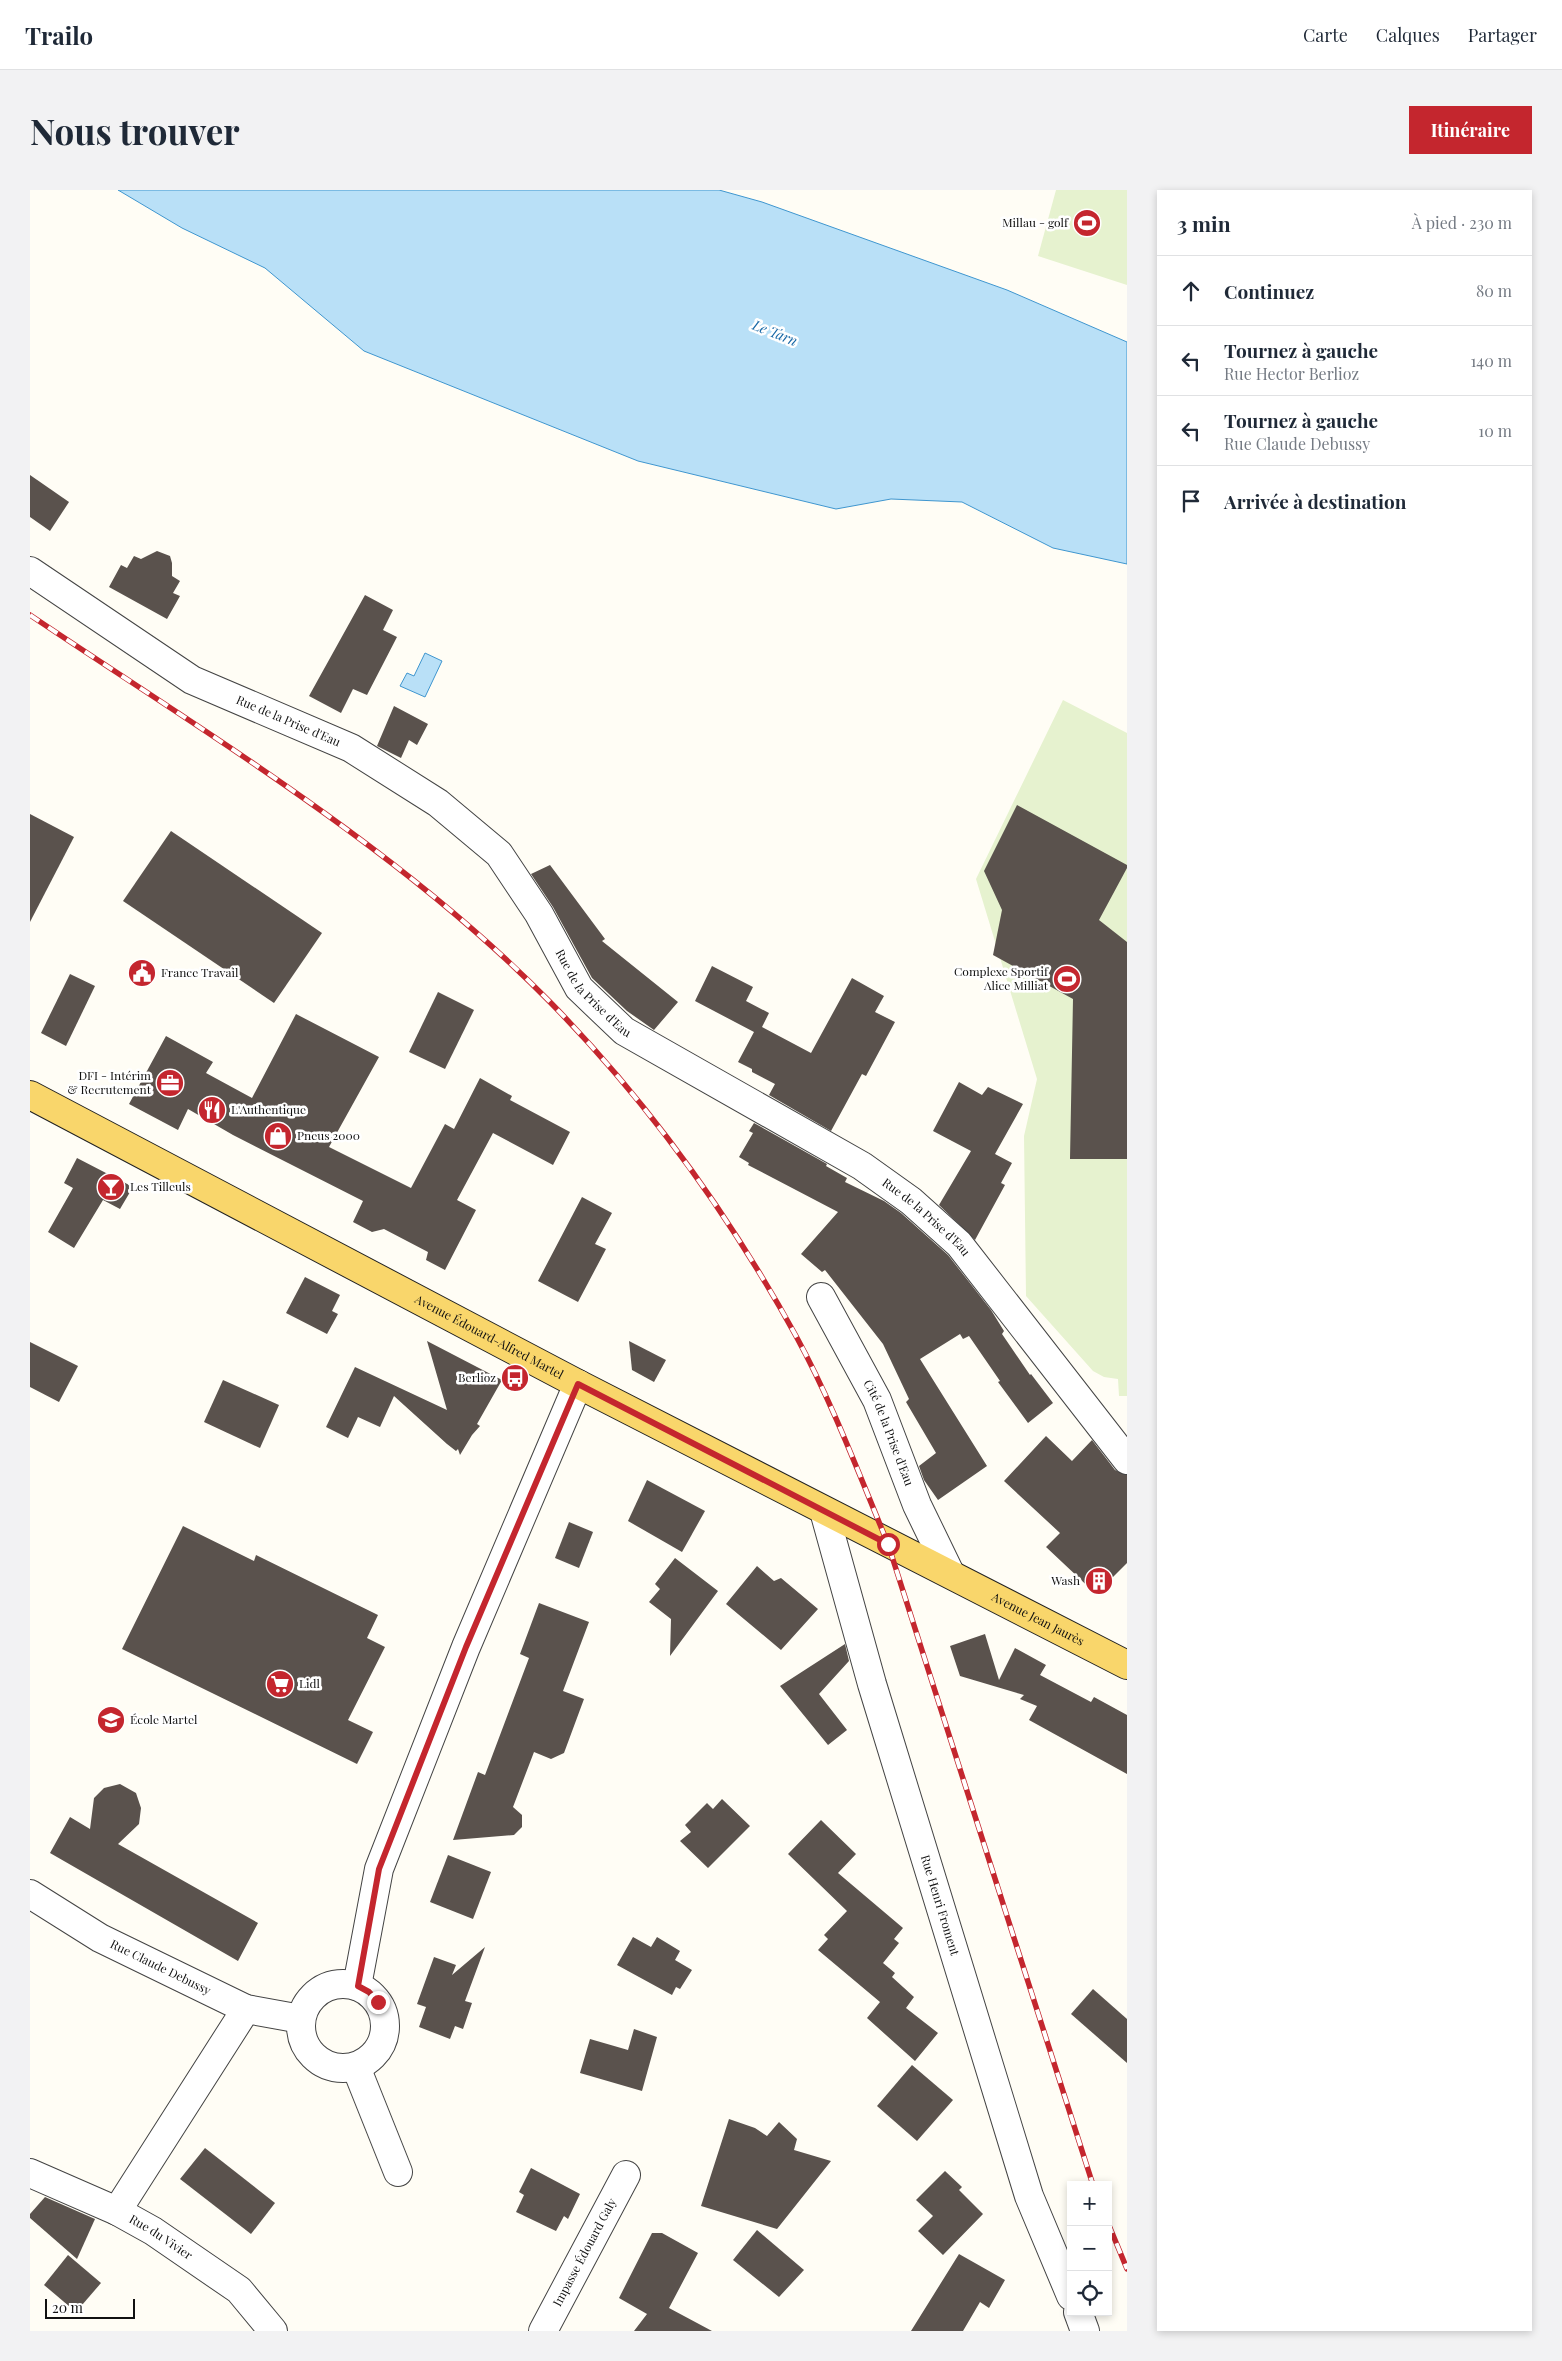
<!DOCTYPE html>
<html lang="fr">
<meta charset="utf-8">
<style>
:root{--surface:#fff;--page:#f2f2f3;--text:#1f2937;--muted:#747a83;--line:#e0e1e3;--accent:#c4262e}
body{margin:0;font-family:"Playfair Display",serif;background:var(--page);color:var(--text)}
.controls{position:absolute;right:15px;bottom:15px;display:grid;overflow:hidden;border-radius:0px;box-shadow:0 2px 8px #0003}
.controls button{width:45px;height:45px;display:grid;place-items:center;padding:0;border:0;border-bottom:1px solid var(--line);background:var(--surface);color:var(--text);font:25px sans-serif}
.scale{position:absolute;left:15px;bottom:12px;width:90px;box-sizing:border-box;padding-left:5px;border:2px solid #111;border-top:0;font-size:14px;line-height:18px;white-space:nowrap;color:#111;-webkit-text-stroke:4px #fff;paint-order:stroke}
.stop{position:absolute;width:15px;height:15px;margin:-11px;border:4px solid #c4262e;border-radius:50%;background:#fff}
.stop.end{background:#c4262e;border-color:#fff;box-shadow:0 1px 5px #0008}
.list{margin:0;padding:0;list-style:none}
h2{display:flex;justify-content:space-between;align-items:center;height:65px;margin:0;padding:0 20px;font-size:21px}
h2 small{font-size:16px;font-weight:400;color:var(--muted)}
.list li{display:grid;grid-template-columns:32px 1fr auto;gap:15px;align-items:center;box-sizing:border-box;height:70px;padding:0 20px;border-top:1px solid var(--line)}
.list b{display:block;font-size:19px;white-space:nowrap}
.list p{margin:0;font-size:16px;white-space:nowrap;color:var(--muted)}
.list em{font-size:16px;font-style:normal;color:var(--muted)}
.icon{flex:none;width:28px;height:28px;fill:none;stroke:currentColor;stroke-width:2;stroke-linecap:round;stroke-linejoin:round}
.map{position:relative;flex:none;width:1097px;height:2141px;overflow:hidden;border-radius:0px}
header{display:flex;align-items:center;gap:30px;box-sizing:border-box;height:70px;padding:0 25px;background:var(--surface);border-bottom:1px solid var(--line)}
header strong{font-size:24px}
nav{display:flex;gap:28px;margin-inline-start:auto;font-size:18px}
.intro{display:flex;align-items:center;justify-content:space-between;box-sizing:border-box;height:120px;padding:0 30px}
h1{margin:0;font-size:35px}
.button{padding:12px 22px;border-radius:0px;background:var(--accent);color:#fff;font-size:18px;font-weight:700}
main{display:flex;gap:30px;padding:0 30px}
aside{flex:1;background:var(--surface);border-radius:0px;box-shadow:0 2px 8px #0003}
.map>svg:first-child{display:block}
.pitch{fill:#e6f2cf}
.water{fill:#b9e0f7;stroke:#3f96cf}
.building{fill:#5a524d}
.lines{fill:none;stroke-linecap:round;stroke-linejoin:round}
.minor-casing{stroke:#444;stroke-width:30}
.major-casing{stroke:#222;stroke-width:30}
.minor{stroke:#fff;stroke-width:28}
.major{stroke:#f9d66b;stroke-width:28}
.rail-casing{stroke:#c4262e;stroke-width:5.5}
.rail{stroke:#fff;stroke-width:4;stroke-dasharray:11;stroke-linecap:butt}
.route{stroke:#c4262e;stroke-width:6}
.labels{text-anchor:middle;stroke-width:5;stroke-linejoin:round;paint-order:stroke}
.poi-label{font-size:12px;fill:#111;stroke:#fff;text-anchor:start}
.street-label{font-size:12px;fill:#111;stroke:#fff}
.water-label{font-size:14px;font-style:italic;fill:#1768a6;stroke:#fff}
</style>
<header>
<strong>Trailo</strong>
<nav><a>Carte</a><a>Calques</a><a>Partager</a></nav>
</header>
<div class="intro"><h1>Nous trouver</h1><a class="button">Itinéraire</a></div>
<main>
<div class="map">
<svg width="1097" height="2141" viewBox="0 0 1097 2141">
<rect width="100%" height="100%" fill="#fffdf5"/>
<!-- pitch -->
<g class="pitch">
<path d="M1026,0H1097V95L1008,66Z"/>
<path d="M1033,510L1097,543V1206H1089L1088,1189L1074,1187L1063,1181L996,1106L994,946L1007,889L946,689Z"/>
</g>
<!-- water -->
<g class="water">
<path d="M88,0H689L732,12L977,100L1097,152V374L1023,358L932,312L861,309L806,319L608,271L334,161L235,78L152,38Z"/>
<path d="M395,463L412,471L395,507L370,496L377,483L384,486Z"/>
</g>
<!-- building -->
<g class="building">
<path d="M0,285L39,312L20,341L0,327Z"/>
<path d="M127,361L140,366L142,373V386L150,391L143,403L150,406L137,429L79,397L91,375L97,378L104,366L111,369Z"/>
<path d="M335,405L363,420L353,440L367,447L337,505L323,499L311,523L279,506Z"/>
<path d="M364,516L398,534L387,555L379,550L371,568L347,556Z"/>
<path d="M987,615L1097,675V678L1069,730L1097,752V969H1040L1043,809L963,765L972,720L954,681Z"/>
<path d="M0,624L44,647L0,732Z"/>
<path d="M141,641L292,743L244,813L93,711Z"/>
<path d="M520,675L575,749L572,751L648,812L624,840L597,821L562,788L523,717L501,684Z"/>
<path d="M682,776L723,797L716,811L739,823L732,837L781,863L822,788L854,806L845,822L865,832L836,886L832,884L801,941L739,905L745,894L722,882V879L708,872L724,842L665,811Z"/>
<path d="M40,784L65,796L36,856L11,843Z"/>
<path d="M408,802L444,820L415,879L379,862Z"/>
<path d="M266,824L349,867L299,957L381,998L415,934L424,939L450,888L482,906L480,910L540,942L523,975L463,943L427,1010L446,1020L415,1080L396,1070L398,1062L354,1039L342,1042L323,1032L333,1011L203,945L158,919L148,940L99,914L136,846L183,872L176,883L222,908Z"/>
<path d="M929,892L952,905L958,897L993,914L965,964L982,973L971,993L975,995L945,1050L909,1015L941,961L903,941Z"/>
<path d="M724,933L797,974L796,976L817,988L815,992L854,1011L871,1023L918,1065L961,1120L974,1141L972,1144L1000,1185L1001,1184L1023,1213L998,1233L968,1192L970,1191L939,1146L933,1149L930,1144L890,1169L957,1276L908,1310L894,1290L889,1276L906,1263L876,1212L879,1209L853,1154L795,1080L792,1082L771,1064L808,1022L718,975L719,973L709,967L723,943L719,941Z"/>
<path d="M47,968L103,997L90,1019L73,1010L44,1058L18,1042L43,998L34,993Z"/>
<path d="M552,1007L582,1023L565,1054L576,1059L548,1112L508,1091Z"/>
<path d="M275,1087L310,1105L302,1121L308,1124L297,1144L256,1123Z"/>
<path d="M397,1151L472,1190L447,1234L450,1236L442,1245L430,1265L428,1259L426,1261L417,1254L364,1206L350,1237L328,1227L318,1248L296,1237L325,1177L417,1220Z"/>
<path d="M599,1151L636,1170L624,1192L602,1180Z"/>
<path d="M0,1152L48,1176L29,1212L0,1197Z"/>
<path d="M193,1190L249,1215L230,1258L174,1232Z"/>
<path d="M1016,1246L1042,1271L1062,1250L1085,1280L1097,1285V1373L1066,1404L1016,1357L1030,1343L974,1291Z"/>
<path d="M617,1290L675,1321L652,1362L598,1331Z"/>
<path d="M539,1332L563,1342L549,1378L525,1368Z"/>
<path d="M153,1336L224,1371L226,1365L348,1425L337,1448L355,1457L318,1530L343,1542L327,1574L92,1459Z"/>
<path d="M645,1368L688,1401L640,1466L641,1429L619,1412L630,1399L625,1394Z"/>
<path d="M727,1376L744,1391L751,1388L788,1419L751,1460L696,1414Z"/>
<path d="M509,1413L559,1432L533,1501L554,1509L534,1563L521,1569L504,1562L483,1617L492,1625V1637L484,1645L423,1650L448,1582L455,1585L499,1468L490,1464Z"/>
<path d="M955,1444L969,1490L985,1458L1016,1475L1010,1485L1061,1512L1064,1507L1097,1525V1584L999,1530L1007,1516L990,1509L994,1505L930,1486L920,1456Z"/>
<path d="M815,1454L819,1471L789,1504L817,1540L798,1555L750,1496Z"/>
<path d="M90,1594L106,1603L111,1618L109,1634L88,1654L228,1733L208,1771L20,1663L40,1627L60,1639L64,1608L74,1598Z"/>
<path d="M692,1609L720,1636L678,1678L650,1651L661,1642L655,1635L677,1613L683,1619Z"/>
<path d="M791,1630L826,1664L808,1683L873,1738L864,1749L869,1753L853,1773L865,1783L862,1787L884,1807L876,1818L908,1843L885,1871L837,1828L850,1812L788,1760L798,1749L794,1745L817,1721L758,1664Z"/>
<path d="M418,1665L461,1682L443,1729L400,1712Z"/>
<path d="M603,1747L621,1757L627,1747L650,1761L645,1770L662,1780L650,1799L646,1797L642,1805L587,1775Z"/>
<path d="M455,1757L435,1811L442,1813L433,1839L425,1836L420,1849L389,1837L396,1817L387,1814L404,1767L426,1775L422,1785Z"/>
<path d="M1063,1799L1097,1829V1873L1041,1824Z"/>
<path d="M604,1839L627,1847L612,1901L550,1883L560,1849L598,1860Z"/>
<path d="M882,1875L923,1910L887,1951L847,1916Z"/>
<path d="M699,1929L725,1938L737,1946L749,1932L767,1949L764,1960L801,1971L747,2039L671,2016Z"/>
<path d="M175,1958L245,2013L221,2044L150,1989Z"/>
<path d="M501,1978L550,2004L538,2029L534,2026L526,2041L486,2022L494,2005L489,2002Z"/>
<path d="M915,1981L932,1997L929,2000L953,2024L913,2065L888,2041L903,2026L886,2010Z"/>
<path d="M15,2007L65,2029L47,2069L0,2028V2024Z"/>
<path d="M727,2040L774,2080L749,2107L703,2070Z"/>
<path d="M622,2043H632L668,2063L639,2118L682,2141H604L617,2124L589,2108Z"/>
<path d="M929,2064L975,2090L959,2118L950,2112L933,2141H881Z"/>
<path d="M38,2065L71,2093L46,2122L14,2095Z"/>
</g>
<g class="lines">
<defs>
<g id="minor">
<path id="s1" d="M0,381L162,490L321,558L408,613L469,664L509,724L549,798L594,841L832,976L881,1011L929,1054L1097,1270"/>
<path id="s2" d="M791,1107L847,1210L887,1315L920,1383"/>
<path id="s3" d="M794,1321L842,1494L999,2006L1041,2106"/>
<path id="s4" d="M0,1704L70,1748L216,1819L271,1829"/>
<circle cx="313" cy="1836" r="42"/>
<path d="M327,1796L349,1679L436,1457L548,1194"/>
<path d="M326,1877L368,1982"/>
<path id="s5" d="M0,1983L87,2021L123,2041L209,2100L243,2141"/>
<path d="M87,2021L216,1819"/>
<path d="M1048,2122L1055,2141"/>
<path id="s6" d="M513,2141L596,1985"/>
</g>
<g id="major">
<path id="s7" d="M0,905L548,1194L1097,1475"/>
</g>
</defs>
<!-- minor casing -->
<use href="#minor" class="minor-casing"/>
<!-- major casing -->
<use href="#major" class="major-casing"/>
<!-- minor -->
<use href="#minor" class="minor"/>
<!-- major -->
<use href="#major" class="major"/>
<defs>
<g id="rail">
<path d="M0,425C177,544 370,659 520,812C617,911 700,1026 766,1146C802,1212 829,1284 858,1354L1063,1995"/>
<path d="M1078,2033L1097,2079"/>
</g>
</defs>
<!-- rail casing -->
<use href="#rail" class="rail-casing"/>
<!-- rail -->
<use href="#rail" class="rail"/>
</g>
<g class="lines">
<!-- route -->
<path class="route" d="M348,1812L339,1802L328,1796L349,1679L436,1457L548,1194L858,1354"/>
</g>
<!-- icons -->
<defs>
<symbol id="stadium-disc" viewBox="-11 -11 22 22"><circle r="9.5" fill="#c4262e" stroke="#fff"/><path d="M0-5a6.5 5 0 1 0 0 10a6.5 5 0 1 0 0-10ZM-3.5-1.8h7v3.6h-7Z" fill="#fff"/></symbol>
<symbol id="civic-disc" viewBox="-11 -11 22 22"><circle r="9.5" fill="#c4262e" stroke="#fff"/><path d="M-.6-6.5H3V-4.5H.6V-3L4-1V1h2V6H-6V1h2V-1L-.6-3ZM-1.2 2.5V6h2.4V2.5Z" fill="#fff"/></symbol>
<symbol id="office-disc" viewBox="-11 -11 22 22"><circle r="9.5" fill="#c4262e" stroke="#fff"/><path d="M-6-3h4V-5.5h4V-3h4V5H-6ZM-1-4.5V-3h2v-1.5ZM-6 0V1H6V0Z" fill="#fff"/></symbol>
<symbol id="restaurant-disc" viewBox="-11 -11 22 22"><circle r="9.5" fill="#c4262e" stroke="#fff"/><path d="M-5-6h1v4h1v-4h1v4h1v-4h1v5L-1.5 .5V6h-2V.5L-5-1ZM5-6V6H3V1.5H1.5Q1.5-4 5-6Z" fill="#fff"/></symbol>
<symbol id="shop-disc" viewBox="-11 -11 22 22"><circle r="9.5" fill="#c4262e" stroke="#fff"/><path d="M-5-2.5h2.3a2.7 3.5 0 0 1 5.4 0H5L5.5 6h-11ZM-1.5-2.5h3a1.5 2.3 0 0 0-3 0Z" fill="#fff"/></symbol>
<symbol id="bar-disc" viewBox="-11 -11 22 22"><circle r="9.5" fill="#c4262e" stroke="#fff"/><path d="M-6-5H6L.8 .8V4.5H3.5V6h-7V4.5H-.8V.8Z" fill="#fff"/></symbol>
<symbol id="bus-disc" viewBox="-11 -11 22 22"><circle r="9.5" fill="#c4262e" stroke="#fff"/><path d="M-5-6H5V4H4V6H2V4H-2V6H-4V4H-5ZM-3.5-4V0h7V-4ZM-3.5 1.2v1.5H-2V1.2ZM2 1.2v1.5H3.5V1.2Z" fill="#fff"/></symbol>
<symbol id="building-disc" viewBox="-11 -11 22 22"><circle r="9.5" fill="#c4262e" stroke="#fff"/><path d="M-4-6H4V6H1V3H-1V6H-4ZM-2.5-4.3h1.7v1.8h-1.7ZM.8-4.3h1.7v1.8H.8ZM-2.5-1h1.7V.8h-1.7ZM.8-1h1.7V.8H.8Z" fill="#fff"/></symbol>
<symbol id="supermarket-disc" viewBox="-11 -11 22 22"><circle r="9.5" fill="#c4262e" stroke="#fff"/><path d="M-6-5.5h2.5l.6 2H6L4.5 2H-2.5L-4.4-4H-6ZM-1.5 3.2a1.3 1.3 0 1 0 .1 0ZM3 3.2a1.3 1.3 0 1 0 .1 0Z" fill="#fff"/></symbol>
<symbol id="school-disc" viewBox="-11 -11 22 22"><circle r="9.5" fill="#c4262e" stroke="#fff"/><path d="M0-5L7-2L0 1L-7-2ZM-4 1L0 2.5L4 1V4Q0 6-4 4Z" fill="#fff"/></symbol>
</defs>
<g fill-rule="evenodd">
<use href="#stadium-disc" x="1041" y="17" width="32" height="32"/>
<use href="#civic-disc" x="96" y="767" width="32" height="32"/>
<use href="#stadium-disc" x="1021" y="773" width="32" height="32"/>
<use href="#office-disc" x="124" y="877" width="32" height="32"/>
<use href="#restaurant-disc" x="166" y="904" width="32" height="32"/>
<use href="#shop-disc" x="232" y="930" width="32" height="32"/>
<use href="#bar-disc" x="65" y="981" width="32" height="32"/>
<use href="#bus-disc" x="469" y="1172" width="32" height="32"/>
<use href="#building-disc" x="1053" y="1375" width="32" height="32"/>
<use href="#supermarket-disc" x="234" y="1478" width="32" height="32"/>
<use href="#school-disc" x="65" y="1514" width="32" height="32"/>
</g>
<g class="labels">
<!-- poi labels -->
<g class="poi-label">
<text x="1038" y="37" text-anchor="end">Millau - golf</text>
<text x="1018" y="786" text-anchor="end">Complexe Sportif<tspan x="1018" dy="14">Alice Milliat</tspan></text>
<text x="131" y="787">France Travail</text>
<text x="121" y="890" text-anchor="end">DFI - Intérim<tspan x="121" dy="14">&amp; Recrutement</tspan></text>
<text x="201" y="924">L'Authentique</text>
<text x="267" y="950">Pneus 2000</text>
<text x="100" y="1001">Les Tilleuls</text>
<text x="466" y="1192" text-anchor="end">Berlioz</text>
<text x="1050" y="1395" text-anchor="end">Wash</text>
<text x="269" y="1498">Lidl</text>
<text x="100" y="1534">École Martel</text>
</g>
<!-- street labels -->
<g class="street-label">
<text dy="4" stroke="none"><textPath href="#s1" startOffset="300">Rue de la Prise d'Eau</textPath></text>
<text dy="4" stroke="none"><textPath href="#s1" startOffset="720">Rue de la Prise d'Eau</textPath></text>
<text dy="4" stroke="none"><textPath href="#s1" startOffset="1125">Rue de la Prise d'Eau</textPath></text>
<text dy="4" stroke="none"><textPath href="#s7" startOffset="519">Avenue Édouard-Alfred Martel</textPath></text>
<text dy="4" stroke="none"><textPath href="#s2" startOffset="152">Cité de la Prise d'Eau</textPath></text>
<text dy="4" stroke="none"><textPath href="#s7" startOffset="1136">Avenue Jean Jaurès</textPath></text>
<text dy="4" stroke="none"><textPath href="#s3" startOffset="411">Rue Henri Froment</textPath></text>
<text dy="4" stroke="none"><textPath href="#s4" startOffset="150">Rue Claude Debussy</textPath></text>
<text dy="4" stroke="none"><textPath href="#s5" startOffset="146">Rue du Vivier</textPath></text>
<text dy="4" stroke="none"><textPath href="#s6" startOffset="89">Impasse Édouard Galy</textPath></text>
</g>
<!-- water labels -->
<g class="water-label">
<text transform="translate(745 143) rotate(22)" y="5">Le Tarn</text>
</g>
</g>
</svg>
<div class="controls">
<button>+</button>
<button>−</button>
<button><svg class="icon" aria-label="locate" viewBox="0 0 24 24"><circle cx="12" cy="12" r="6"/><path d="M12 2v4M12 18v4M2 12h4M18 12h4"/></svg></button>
</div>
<div class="scale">20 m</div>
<div class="stop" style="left:858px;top:1354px"></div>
<div class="stop end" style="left:348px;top:1812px"></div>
</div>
<aside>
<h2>3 min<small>À pied · 230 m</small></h2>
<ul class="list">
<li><svg class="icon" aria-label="ahead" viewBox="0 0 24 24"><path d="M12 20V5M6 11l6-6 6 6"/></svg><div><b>Continuez</b></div><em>80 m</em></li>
<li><svg class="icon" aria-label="left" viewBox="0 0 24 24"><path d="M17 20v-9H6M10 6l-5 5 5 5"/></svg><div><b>Tournez à gauche</b><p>Rue Hector Berlioz</p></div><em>140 m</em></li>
<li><svg class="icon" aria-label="left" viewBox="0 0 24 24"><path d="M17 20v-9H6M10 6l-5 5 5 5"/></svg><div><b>Tournez à gauche</b><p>Rue Claude Debussy</p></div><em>10 m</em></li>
<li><svg class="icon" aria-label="arrive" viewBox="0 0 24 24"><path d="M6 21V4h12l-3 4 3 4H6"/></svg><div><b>Arrivée à destination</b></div></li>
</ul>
</aside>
</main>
